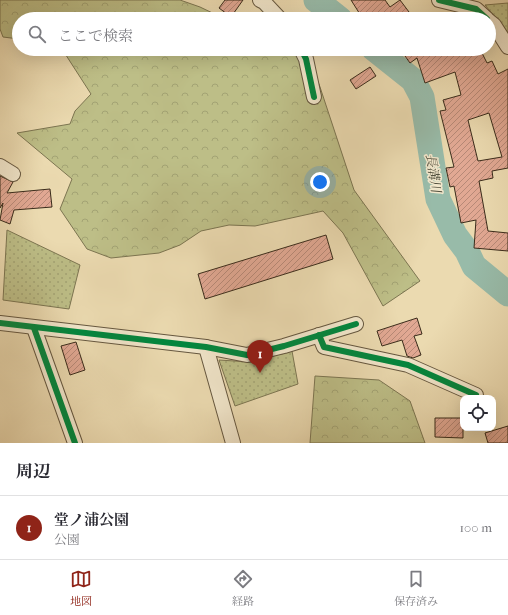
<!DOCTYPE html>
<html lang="ja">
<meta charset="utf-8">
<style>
:root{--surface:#fff;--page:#f7f7f7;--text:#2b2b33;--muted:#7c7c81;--line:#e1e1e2;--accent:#8f2418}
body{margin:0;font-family:"IM FELL French Canon","Noto Serif JP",serif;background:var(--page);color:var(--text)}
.controls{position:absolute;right:12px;bottom:12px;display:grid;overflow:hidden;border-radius:8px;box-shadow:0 4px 16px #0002}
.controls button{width:36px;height:36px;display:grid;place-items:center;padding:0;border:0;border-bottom:1px solid var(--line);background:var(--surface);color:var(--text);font:20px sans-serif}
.you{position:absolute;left:320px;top:182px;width:14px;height:14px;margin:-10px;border:3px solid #fff;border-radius:50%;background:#1a73e8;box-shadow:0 0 0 6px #1a73e833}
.badge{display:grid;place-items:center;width:26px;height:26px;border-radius:50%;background:var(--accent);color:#fff;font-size:13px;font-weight:700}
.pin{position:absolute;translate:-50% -33px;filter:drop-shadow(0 1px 2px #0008)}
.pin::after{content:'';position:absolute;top:21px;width:14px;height:12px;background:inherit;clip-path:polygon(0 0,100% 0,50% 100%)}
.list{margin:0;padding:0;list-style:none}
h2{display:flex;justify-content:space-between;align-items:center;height:52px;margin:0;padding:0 16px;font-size:17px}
h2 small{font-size:13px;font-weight:400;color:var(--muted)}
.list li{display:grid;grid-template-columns:26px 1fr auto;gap:12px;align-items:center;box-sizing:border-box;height:64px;padding:0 16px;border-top:1px solid var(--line)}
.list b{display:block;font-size:15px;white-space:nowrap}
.list p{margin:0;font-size:13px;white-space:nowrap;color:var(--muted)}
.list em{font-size:13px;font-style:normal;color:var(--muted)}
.icon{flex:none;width:22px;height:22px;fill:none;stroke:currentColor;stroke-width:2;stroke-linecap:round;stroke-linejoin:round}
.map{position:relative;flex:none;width:508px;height:443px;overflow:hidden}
.search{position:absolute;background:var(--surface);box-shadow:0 4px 16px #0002;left:12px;right:12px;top:12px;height:44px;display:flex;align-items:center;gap:10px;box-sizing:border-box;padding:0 14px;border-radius:22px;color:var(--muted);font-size:15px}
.sheet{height:116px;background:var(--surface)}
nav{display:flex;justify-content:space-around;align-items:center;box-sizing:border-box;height:56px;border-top:1px solid var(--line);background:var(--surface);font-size:11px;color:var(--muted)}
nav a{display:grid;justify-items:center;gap:2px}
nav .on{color:var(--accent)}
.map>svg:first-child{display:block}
.forest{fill:url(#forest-crowns);stroke:#7c7551}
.park{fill:url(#park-dots);stroke:#7c7551}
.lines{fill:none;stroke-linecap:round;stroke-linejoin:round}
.river{stroke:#98bba9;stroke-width:25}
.building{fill:url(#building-hatch);stroke:#3a2c1b;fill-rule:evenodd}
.minor-casing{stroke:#665840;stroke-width:16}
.minor{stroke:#f2e7cc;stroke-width:14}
.cycleway-casing{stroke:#f2e7cc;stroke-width:8}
.cycleway{stroke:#00873e;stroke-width:6}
.labels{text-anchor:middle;stroke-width:3;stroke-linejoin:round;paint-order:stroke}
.water-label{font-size:13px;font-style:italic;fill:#52503e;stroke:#f2e7cc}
</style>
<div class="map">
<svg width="508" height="443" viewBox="0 0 508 443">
<defs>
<pattern id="forest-crowns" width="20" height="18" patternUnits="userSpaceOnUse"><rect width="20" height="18" fill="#bdbe87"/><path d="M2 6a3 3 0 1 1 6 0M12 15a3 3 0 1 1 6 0" fill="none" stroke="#a3a374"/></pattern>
<pattern id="park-dots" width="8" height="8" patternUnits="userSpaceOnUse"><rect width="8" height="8" fill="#bdbe87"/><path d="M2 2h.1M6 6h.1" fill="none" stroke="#a3a374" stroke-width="1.8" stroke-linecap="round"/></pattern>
<pattern id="building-hatch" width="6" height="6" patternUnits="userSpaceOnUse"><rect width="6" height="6" fill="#e1a893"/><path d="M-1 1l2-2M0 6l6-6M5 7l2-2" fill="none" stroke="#b78977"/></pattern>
</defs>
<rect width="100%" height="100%" fill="#ebdab0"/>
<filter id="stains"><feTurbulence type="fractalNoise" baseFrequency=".005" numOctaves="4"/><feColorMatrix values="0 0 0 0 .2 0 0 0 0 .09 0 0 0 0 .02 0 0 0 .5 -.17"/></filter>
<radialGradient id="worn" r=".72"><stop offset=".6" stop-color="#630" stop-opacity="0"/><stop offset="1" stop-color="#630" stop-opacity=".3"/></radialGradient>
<!-- forest -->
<g class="forest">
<path d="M0,0H180L200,7L225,19H19V39L3,37L0,29Z"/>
<path d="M62,49H287L299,55L319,84L354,190L420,281L383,306L343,233L323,211L255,226L229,225L201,231L180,245L159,253L111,258L87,249L60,209L72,179L17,133L70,124L75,111L91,94Z"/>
<path d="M315,376L379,380L410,401L425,443H310Z"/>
</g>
<!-- park -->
<g class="park">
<path d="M508,3V33L485,5Z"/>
<path d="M7,230L80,265L69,309L3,300Z"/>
<path d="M292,351L298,384L235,406L219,360L250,362Z"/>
</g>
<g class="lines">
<!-- river -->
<g class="river">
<path d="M316,0L340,19"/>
<path d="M374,49L413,80L422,97L438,199L455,235L467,251L474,266L508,294"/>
</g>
</g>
<!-- building -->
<g class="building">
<path d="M225,0H243L231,17L219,8Z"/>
<path d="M351,0H385L390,7L400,0L409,12L399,19H373L376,16L375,15L368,19H363Z"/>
<path d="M400,49H480L487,63L492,61L498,74L508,69V168L492,171L493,178L479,181L488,231L508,233V251L474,248L476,220L461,223L454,186L450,187L446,168L454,167L440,111L446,110L443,100L461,95L455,72L425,83L417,58L410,63ZM489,113L502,157L478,161L468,120Z"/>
<path d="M370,67L376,76L356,89L350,80Z"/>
<path d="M0,176L13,182L7,193L50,189L52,207L14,210L10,224L0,220L3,203L0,208Z"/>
<path d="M326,235L333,259L205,299L198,274Z"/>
<path d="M417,318L422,334L414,336L421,355L413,358L407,356L402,340L382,346L377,331Z"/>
<path d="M76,342L85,370L70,375L61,346Z"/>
<path d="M435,418H463V438L435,437Z"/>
<path d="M508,426V443H488L485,433Z"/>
</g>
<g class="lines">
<defs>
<g id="minor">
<path d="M260,0L264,2L280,19"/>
<path d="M439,0L476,9L487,19"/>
<path d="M489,21L494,25L508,47"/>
<path d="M301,49L306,59L314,97"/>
<path d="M0,166L13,174"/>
<path d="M0,323L206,347L247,355L284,346L356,324"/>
<path d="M34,328L75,443"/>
<path d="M319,335L324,347L408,365L476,395"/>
<path d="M206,347L233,443"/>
</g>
</defs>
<!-- minor casing -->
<use href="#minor" class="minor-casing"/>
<!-- minor -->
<use href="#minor" class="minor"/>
<defs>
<g id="cycleway">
<path d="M439,0L476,9L487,19"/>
<path d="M301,49L306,59L314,97"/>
<path d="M0,323L206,347L247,355L284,346L356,324"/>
<path d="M34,328L75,443"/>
<path d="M319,335L324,347L408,365L476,395"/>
</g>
</defs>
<!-- cycleway casing -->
<use href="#cycleway" class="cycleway-casing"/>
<!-- cycleway -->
<use href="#cycleway" class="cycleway"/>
</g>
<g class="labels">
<!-- water labels -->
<g class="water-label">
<text transform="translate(434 173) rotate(81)" y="5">長溝川</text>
</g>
</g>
<rect width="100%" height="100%" filter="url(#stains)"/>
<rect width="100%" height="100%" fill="url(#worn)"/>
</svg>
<div class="controls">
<button><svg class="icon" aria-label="locate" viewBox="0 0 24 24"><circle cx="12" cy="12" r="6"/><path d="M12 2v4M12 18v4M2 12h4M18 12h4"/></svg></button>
</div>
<div class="you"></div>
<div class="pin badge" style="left:260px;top:373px">1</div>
<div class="search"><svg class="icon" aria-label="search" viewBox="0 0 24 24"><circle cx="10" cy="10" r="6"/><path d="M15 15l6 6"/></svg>ここで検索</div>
</div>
<section class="sheet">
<h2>周辺<small></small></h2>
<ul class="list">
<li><span class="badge">1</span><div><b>堂ノ浦公園</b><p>公園</p></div><em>100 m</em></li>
</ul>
</section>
<nav>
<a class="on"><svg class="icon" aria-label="map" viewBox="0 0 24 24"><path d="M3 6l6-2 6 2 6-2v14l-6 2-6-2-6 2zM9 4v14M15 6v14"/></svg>地図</a>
<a><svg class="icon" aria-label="directions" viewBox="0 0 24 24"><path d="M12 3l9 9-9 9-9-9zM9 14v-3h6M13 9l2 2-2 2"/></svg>経路</a>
<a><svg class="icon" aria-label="saved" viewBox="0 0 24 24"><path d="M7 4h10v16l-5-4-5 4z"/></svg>保存済み</a>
</nav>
